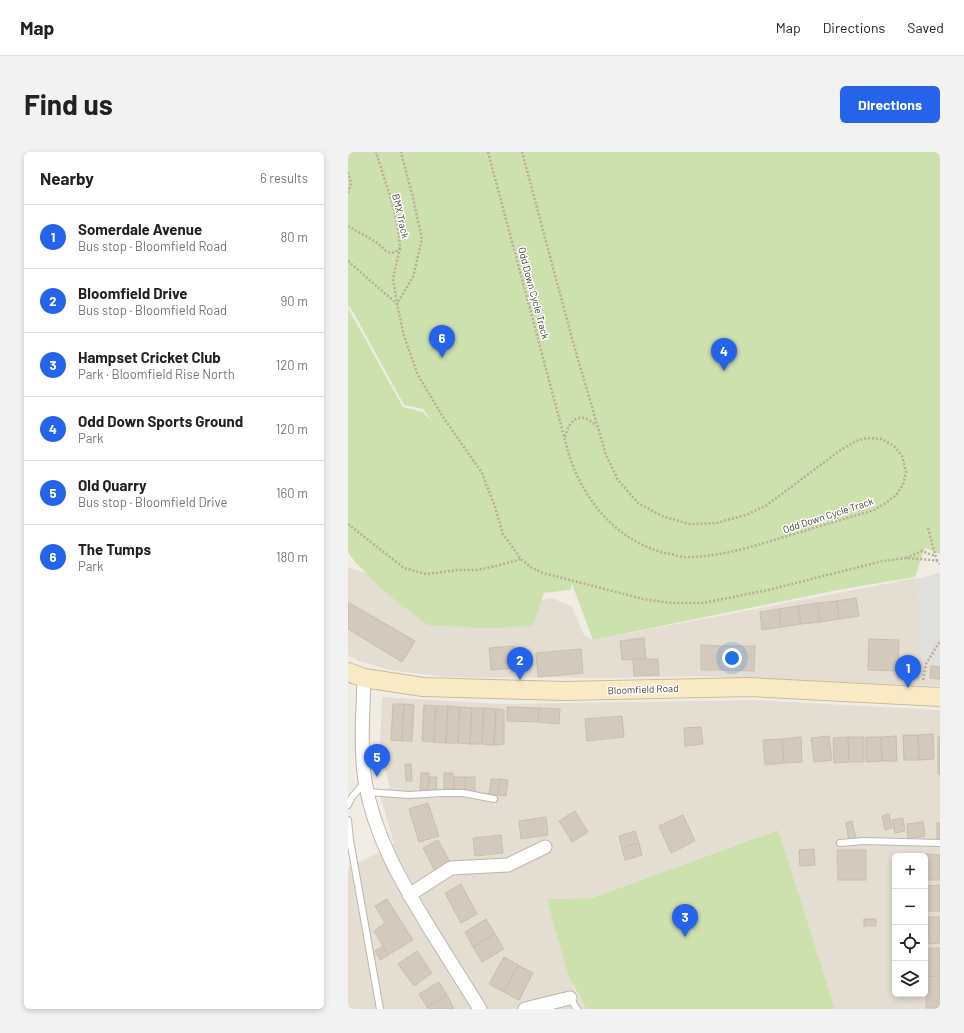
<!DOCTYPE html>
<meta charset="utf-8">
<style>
:root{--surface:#fff;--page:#f2f2f2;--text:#222;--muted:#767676;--line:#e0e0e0;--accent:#2563eb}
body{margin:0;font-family:Barlow,sans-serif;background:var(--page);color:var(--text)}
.controls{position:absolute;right:12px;bottom:12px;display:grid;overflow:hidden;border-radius:6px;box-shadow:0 2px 6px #0003}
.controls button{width:36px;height:36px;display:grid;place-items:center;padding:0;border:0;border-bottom:1px solid var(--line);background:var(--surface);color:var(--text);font:20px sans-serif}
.you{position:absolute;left:384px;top:506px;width:14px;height:14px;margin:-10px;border:3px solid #fff;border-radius:50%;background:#1a73e8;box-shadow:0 0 0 6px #1a73e833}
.badge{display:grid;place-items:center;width:26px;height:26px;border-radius:50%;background:var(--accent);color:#fff;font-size:13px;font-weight:700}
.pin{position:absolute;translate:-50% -33px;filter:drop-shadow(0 1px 2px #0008)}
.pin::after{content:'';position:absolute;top:21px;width:14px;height:12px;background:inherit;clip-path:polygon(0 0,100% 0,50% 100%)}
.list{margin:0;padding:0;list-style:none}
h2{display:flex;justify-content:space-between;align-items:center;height:52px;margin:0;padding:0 16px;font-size:17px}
h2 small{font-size:13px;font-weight:400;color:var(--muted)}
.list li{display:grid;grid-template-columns:26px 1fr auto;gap:12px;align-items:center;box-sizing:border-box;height:64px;padding:0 16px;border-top:1px solid var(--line)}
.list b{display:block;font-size:15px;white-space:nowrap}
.list p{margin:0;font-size:13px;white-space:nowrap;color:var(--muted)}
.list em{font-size:13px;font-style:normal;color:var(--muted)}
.icon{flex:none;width:22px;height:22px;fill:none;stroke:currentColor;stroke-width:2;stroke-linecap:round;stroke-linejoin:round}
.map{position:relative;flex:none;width:592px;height:857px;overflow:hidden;border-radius:6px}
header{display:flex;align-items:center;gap:24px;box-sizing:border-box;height:56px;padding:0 20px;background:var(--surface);border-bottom:1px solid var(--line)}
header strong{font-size:19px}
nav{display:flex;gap:22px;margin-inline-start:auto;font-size:14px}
.intro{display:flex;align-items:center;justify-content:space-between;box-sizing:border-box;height:96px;padding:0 24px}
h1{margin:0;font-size:28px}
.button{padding:10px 18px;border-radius:6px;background:var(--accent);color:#fff;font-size:14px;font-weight:700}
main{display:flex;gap:24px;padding:0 24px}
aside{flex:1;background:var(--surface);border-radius:6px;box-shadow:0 2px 6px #0003}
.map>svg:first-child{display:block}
.residential{fill:#e3ddd2;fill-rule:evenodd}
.green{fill:#cde1af}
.parking{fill:#e1dfdc}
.building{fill:#d3c9bd;stroke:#cabeae}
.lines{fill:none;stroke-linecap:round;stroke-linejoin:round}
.lane-casing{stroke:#bdb6aa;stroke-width:8}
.street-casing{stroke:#bdb6aa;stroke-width:15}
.secondary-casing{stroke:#ccbb97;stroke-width:20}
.path{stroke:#bbad9a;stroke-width:2.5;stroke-dasharray:2 2;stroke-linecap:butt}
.lane{stroke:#fff;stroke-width:6}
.street{stroke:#fff;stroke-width:13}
.secondary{stroke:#f9eac5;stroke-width:18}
.labels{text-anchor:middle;stroke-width:3;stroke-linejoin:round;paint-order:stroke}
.street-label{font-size:10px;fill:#413c34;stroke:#fff}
</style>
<header>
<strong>Map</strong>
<nav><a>Map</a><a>Directions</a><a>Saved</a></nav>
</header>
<div class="intro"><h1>Find us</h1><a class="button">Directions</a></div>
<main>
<aside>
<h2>Nearby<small>6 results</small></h2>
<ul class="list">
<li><span class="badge">1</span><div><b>Somerdale Avenue</b><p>Bus stop · Bloomfield Road</p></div><em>80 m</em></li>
<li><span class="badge">2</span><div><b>Bloomfield Drive</b><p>Bus stop · Bloomfield Road</p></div><em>90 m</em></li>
<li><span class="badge">3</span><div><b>Hampset Cricket Club</b><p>Park · Bloomfield Rise North</p></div><em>120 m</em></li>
<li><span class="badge">4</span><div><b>Odd Down Sports Ground</b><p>Park</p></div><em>120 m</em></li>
<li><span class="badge">5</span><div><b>Old Quarry</b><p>Bus stop · Bloomfield Drive</p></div><em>160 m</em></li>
<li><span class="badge">6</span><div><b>The Tumps</b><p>Park</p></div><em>180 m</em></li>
</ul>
</aside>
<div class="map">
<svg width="592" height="857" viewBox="0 0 592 857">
<rect width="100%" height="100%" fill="#f0ece4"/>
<!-- residential -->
<g class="residential">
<path d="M0,415L18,421L82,469L204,446L224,455L236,483L245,488L568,426L575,511L592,513V534L352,524L268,526L97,525L42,518L11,509L0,503Z"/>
<path d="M34,545L153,552L406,548L592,558V857H487L429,678L244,746L199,747L226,837L238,857H0V716L46,692L32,643L42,635L32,596ZM547,704H577V842H547Z"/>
</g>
<!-- green -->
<g class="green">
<path d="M0,0H592V402L577,396L567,425L490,438L245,488L224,432L222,438L196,441L185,474L137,476L80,473L38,441L7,410L0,400V156L55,255L75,260L85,270L75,257L56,253L5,160L0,153Z"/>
<path d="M430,678L487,857H238L220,823L199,747L244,746Z"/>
</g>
<!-- parking -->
<path class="parking" d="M592,421V513L575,511L568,427Z"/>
<!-- building -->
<g class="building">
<path d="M508,446L511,464L491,467L489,449Z"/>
<path d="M489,449L491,467L472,470L469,451Z"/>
<path d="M0,450L67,489L54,510L0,477Z"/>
<path d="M469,451L472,470L453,472L450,454Z"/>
<path d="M450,454L453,472L433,475L431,457Z"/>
<path d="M431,457L433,475L414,478L412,460Z"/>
<path d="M296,486L298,506L274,508L272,489Z"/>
<path d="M521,487L551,488L550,519L520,518Z"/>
<path d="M353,493L372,494V518H353Z"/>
<path d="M166,494L168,516L143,518L141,496Z"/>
<path d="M372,494H407L406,519L372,518Z"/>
<path d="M233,497L235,521L190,525L188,501Z"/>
<path d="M285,507H310L311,523L286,524Z"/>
<path d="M583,514L592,515V527L582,526Z"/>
<path d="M45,552H56L54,589L43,588Z"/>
<path d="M56,552L66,553L64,589H54Z"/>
<path d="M76,553L88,554L86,590L74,589Z"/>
<path d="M88,554H100L98,591L86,590Z"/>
<path d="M100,554L112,555L110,591H98Z"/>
<path d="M112,555L124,556L122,592L110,591Z"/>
<path d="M159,555L191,556L190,570L159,569Z"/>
<path d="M124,556H136L134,592H122Z"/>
<path d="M136,556L148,557L146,593L134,592Z"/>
<path d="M191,556L212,557L211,572L190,570Z"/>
<path d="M148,557L156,558V592L146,593Z"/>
<path d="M274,564L276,585L239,589L237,567Z"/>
<path d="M353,575L355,592L337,594L336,576Z"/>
<path d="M585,582L586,607L571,608L570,583Z"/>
<path d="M555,583H570L571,608H556Z"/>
<path d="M481,584L484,608L466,610L463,586Z"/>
<path d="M548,584L549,609H534L533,585Z"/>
<path d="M453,585L454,610L436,611L434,587Z"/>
<path d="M500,585L501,610L486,611L485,586Z"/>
<path d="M500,585H516V610H501Z"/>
<path d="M518,585H533L534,609L518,610Z"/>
<path d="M590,585H592V623L590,622Z"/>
<path d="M434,587L436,611L417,613L415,588Z"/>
<path d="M57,612H63L64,629H58Z"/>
<path d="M73,621H81L80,638H72Z"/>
<path d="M96,621H105L106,637H96Z"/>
<path d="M81,625H89L88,639H80Z"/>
<path d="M106,625H117V639L106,640Z"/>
<path d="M117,625H127V640L117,639Z"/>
<path d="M143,627H152L150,643L141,642Z"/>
<path d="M152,627L160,628L158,644L150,643Z"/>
<path d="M80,651L91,684L71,690L61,657Z"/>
<path d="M227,659L240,680L224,690L211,669Z"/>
<path d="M541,662L544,676L537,678L534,664Z"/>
<path d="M335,663L347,689L323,701L311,674Z"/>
<path d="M198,665L200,683L173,687L171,669Z"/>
<path d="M555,666L557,679L547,681L544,668Z"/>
<path d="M504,669L508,687L501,689L498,671Z"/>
<path d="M575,670L577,684L560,687L559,672Z"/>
<rect x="589" y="671" width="3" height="16"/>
<path d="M287,679L291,691L274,696L271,684Z"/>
<path d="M153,683L155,701L127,704L125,686Z"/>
<path d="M90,688L103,712L88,721L75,696Z"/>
<path d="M291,691L294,703L277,708L274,696Z"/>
<path d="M466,697L467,713L452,714L451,698Z"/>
<path d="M489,698H518V728H490Z"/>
<path d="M577,702L592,703V728H577Z"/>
<path d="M113,732L129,762L113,771L97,741Z"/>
<path d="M592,733V759H579L578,734Z"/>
<path d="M39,747L65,788L40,803L26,779L37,771L27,754Z"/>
<path d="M580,765H592V791L581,792Z"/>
<path d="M138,767L147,782L125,795L117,780Z"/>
<rect x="516" y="767" width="12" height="7"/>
<path d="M147,782L156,797L134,810L125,795Z"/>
<path d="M35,794L40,803L32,808L27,799Z"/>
<path d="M578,796H592V824L578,825Z"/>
<path d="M69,799L84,821L66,834L50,812Z"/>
<path d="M156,805L170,813L156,840L141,832Z"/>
<path d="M170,813L185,821L171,848L156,840Z"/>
<path d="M592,824V856H578V825Z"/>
<path d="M91,830L99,843L79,855L71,842Z"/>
<path d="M99,843L106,857H80L79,855Z"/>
</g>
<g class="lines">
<defs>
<g id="lane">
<path d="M20,640L61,643L95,641H115L146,647"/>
<path d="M0,653L4,645L17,630"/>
<path d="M0,668L2,688L32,857"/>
<path d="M492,691L516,689L592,691"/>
<path d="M222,846L229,857"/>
</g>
<g id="street">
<path d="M16,526C15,560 12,595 17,629C26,684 54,731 82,777C99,804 115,830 132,857"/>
<path d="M61,743L103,716L160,713L197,695"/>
<path d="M177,857L222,846"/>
</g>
<path id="secondary" d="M0,520L16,526L75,535L217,539L401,535L592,545"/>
</defs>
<!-- lane casing -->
<use href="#lane" class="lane-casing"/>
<!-- street casing -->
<use href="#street" class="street-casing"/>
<!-- secondary casing -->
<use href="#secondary" class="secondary-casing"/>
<!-- path -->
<g class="path">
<path d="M140,0L221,303C236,349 269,389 317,401C324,402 331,405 338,405C372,405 403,395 436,385C466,376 496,367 526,358L538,351L548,343L555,333L558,320L554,304L547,295L534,287L519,286L508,289L494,297L419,353L398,363L368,371L341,372L314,364L290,351L270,328L258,303L225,190L174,0"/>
<path d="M0,20L3,31L0,41"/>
<path d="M0,74L28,90L38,99L43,101L49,99L52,96C51,65 37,30 28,0"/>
<path d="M52,96L45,127L49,152L56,184L70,223L95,265L134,321L147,355L155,382L173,407L184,416L195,421L295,447L323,451H355L420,438L535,409L558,406L584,408L589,409L592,412"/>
<path d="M0,109L49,152L65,125L74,87L65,46L53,0"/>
<path d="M217,285C221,267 234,258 248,274"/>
<path d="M0,372L56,416L78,422L110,418H129L148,414L173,407"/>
<path d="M580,376L589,409"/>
<path d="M558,406L574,399L587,404"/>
<path d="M575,528L578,512L592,489"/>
</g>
<!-- lane -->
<use href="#lane" class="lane"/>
<!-- street -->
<use href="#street" class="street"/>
<!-- secondary -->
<use href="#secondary" class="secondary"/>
</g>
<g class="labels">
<!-- street labels -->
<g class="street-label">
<text transform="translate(53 64) rotate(77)" y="4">BMX Track</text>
<text transform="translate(186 141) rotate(75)" y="4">Odd Down Cycle Track</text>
<text transform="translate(480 363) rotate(-18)" y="4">Odd Down Cycle Track</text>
<text transform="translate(295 537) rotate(-2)" y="4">Bloomfield Road</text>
</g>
</g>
</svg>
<div class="controls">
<button>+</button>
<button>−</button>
<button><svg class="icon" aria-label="locate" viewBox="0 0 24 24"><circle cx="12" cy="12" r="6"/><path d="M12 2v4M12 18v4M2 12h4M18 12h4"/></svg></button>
<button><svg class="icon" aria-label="layers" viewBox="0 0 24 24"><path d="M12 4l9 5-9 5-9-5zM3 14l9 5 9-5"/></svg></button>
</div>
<div class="you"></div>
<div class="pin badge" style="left:560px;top:536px">1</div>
<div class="pin badge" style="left:172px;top:528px">2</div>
<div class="pin badge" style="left:337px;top:785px">3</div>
<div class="pin badge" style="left:376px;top:219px">4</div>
<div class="pin badge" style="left:29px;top:625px">5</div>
<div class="pin badge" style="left:94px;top:206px">6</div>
</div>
</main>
